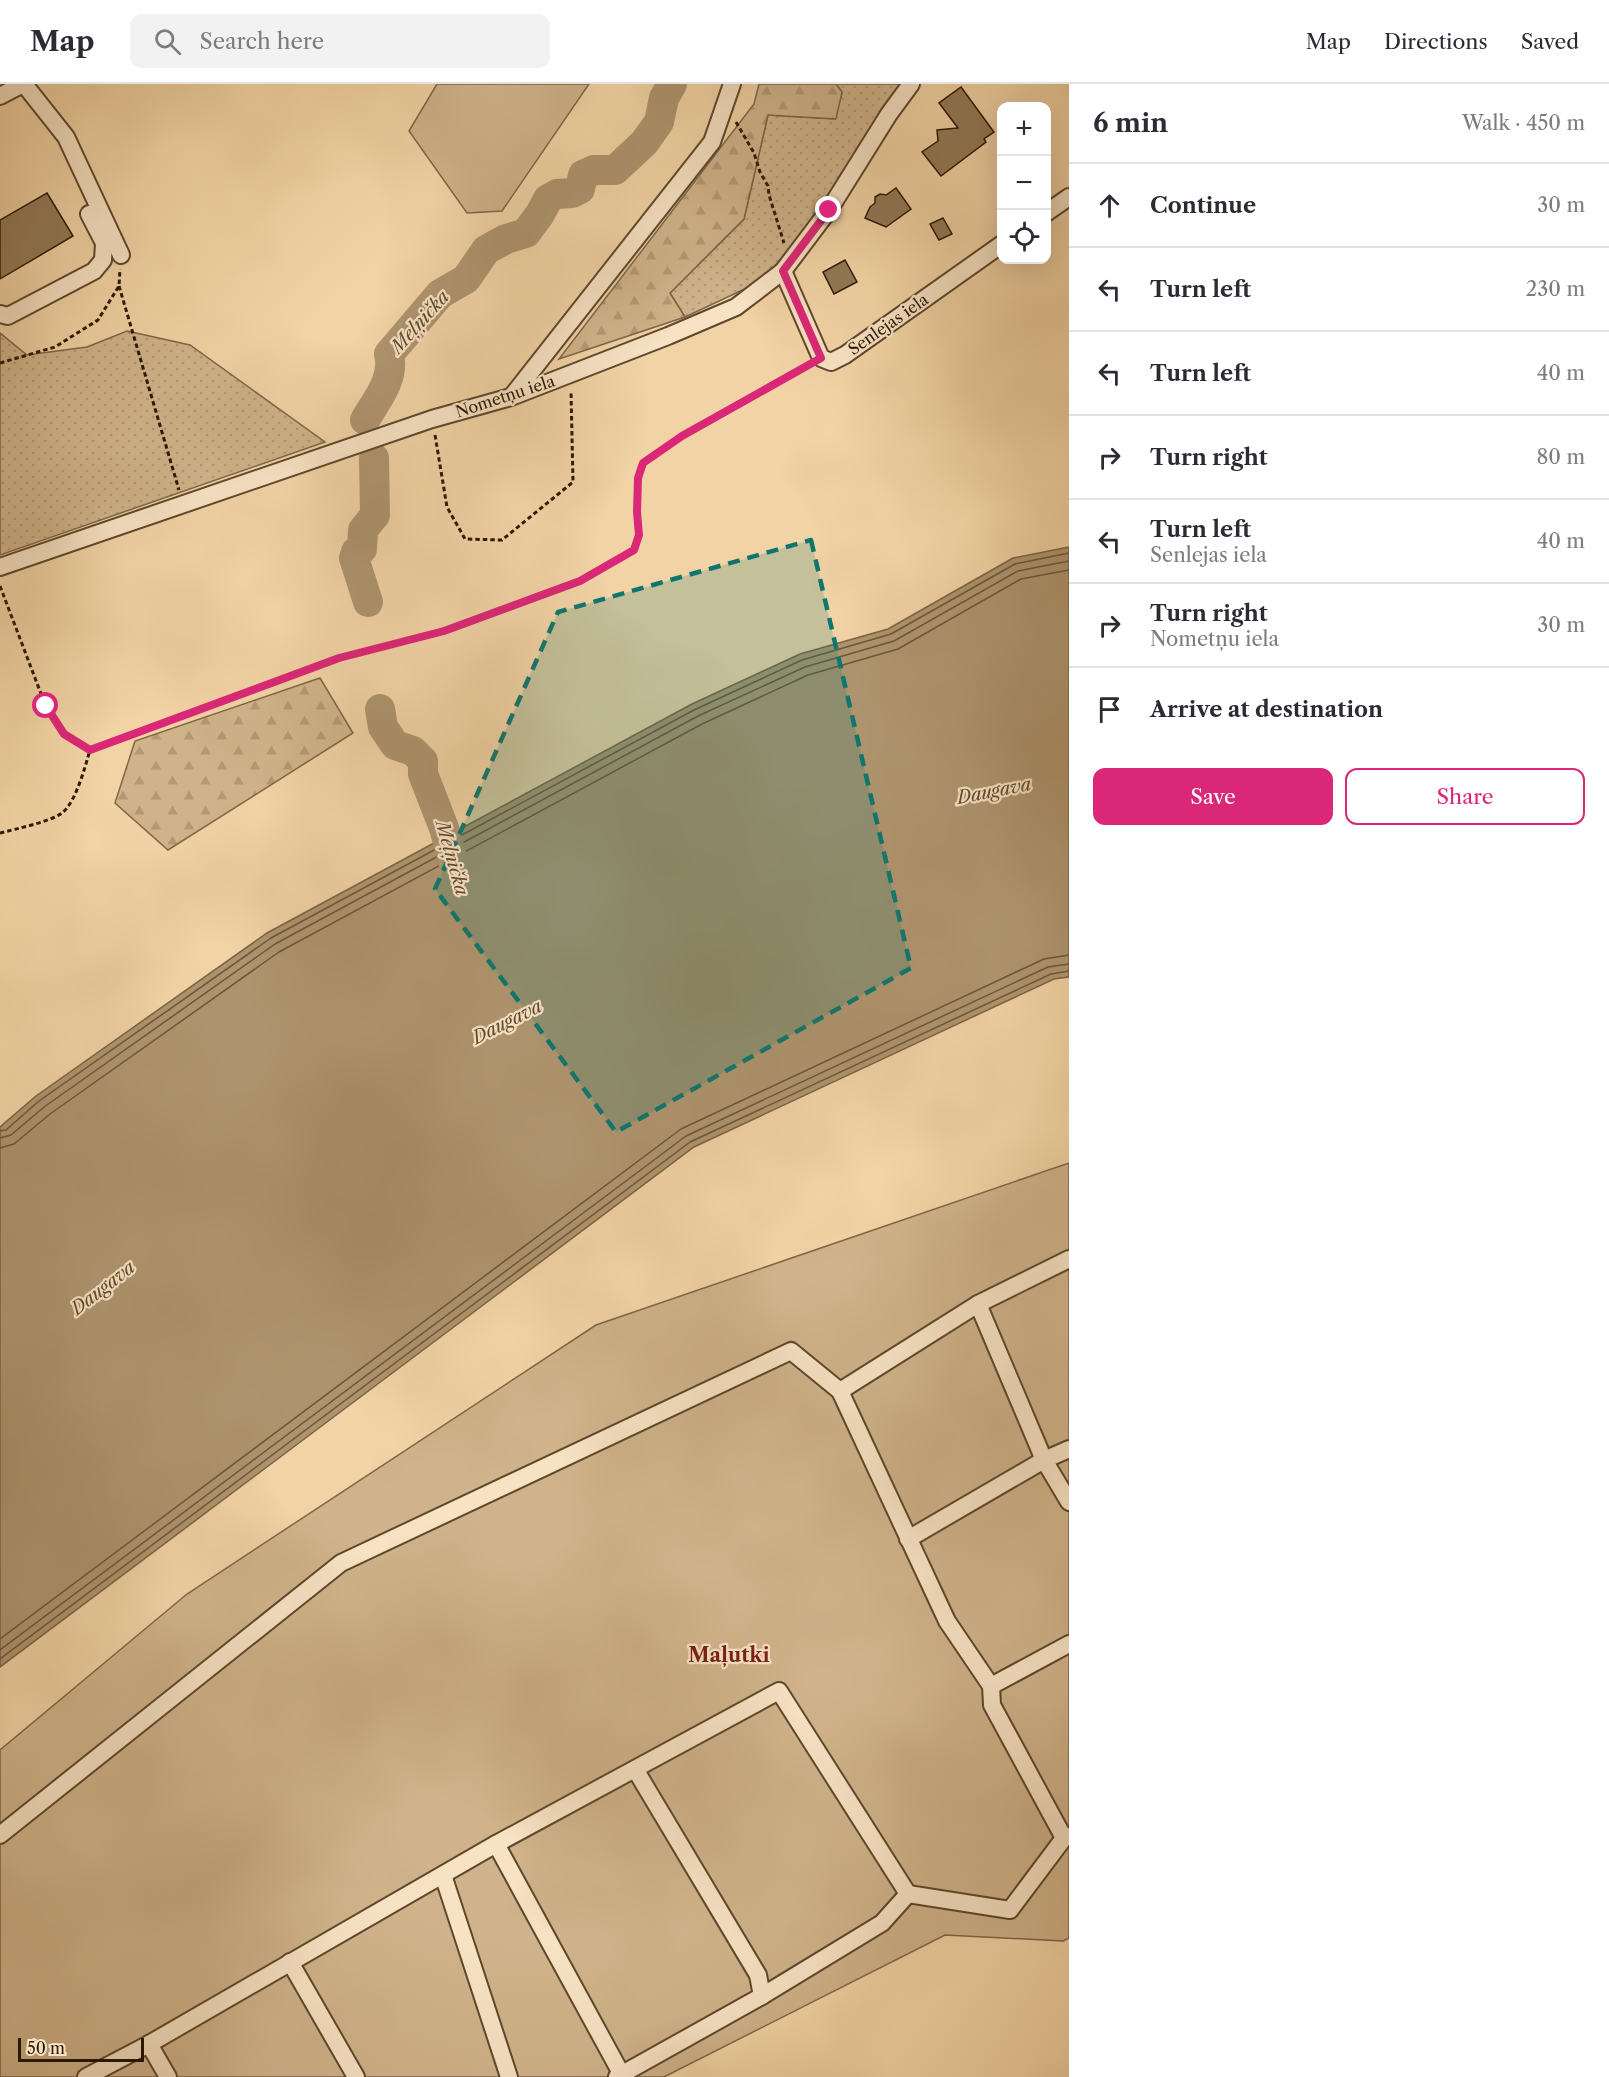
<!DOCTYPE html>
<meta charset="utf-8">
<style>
:root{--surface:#fff;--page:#f2f2f3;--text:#2b2b33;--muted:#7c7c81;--line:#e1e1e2;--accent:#db2777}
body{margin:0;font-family:"Libre Caslon Text",serif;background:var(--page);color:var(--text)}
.controls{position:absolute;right:18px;top:18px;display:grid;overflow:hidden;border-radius:12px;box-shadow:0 6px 24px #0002}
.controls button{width:54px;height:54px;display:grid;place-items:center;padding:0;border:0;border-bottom:2px solid var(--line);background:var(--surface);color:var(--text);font:30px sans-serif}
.scale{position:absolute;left:18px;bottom:15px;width:126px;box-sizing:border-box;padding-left:6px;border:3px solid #2b1904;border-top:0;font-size:16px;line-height:21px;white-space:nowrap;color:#2b1904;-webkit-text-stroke:4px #f7e2c4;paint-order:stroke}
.stop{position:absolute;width:18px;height:18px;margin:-14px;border:4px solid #db2777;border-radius:50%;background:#fff}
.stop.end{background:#db2777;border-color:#fff;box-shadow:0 2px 6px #0008}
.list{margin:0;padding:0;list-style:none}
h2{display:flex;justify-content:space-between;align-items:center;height:78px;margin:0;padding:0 24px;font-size:26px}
h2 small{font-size:20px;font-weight:400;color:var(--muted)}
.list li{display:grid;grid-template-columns:39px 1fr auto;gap:18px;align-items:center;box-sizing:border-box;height:84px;padding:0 24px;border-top:2px solid var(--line)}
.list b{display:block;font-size:22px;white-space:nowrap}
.list p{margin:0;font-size:20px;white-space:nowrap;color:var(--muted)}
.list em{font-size:20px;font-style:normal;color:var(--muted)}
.actions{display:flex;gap:12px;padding:18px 24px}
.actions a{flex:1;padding:14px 0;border:2px solid var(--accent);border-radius:12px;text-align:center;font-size:21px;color:var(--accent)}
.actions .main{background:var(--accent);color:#fff}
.icon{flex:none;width:33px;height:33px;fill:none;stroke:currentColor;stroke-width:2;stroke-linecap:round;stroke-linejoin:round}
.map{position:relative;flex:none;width:1069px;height:1993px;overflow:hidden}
header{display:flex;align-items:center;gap:36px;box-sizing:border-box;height:84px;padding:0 30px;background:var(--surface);border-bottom:2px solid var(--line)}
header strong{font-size:28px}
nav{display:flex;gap:33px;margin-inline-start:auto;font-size:21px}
.search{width:420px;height:54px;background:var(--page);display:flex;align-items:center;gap:15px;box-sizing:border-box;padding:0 21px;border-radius:12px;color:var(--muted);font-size:22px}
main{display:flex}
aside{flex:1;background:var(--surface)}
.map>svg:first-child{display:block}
.grass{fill:url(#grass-dots);stroke:#7e6647;stroke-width:1.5}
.forest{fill:url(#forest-firs);stroke:#7e6647;stroke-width:1.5}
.garden{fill:#d0b38a;stroke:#7e6647;stroke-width:1.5}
.water{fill:#ae946e;stroke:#7a6344;stroke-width:1.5}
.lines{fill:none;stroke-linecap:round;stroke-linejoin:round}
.shore{stroke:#6c5639;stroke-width:1.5}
.river{stroke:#ae946e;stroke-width:30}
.building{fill:#927a58;stroke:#2b1904;stroke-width:1.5}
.minor-casing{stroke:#5d482c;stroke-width:20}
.path{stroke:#2b1904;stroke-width:3;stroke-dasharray:4.5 3;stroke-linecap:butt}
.minor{stroke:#f7e2c4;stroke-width:16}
.route{stroke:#db2777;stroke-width:8}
.marked{fill:#0f766e;fill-opacity:0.2;stroke:#0f766e;stroke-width:4.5;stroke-dasharray:12 8;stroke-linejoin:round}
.labels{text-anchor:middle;stroke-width:4.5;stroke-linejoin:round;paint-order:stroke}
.street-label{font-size:16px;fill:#2b1904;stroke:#f7e2c4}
.water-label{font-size:18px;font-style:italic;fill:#5f4a2e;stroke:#f7e2c4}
.quarter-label{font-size:20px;font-weight:bold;fill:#7a1f14;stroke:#f7e2c4}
</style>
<header>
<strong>Map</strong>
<div class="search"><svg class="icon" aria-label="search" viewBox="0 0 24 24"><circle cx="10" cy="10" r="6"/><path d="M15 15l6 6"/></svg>Search here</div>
<nav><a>Map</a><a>Directions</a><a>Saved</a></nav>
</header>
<main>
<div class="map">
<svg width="1069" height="1993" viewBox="0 0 1069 1993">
<defs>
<pattern id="grass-dots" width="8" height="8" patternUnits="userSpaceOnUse" patternTransform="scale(1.5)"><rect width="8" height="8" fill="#d0b38a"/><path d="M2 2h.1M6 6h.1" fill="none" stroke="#b39975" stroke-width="1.8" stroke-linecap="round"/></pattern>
<pattern id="forest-firs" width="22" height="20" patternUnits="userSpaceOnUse" patternTransform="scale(1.5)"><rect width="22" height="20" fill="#d0b38a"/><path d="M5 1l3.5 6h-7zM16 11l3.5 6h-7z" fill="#b39975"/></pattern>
</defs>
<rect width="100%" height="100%" fill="#f2d3a5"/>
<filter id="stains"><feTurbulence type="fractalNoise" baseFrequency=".00333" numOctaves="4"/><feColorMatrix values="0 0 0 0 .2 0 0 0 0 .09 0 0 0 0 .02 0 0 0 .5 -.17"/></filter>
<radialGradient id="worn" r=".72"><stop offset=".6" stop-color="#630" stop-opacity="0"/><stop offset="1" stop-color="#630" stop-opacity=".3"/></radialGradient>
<!-- grass -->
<g class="grass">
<path d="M836,0H903L798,159L775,184L749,203L685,233L670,209L744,135L768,31L835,35L842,9Z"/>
<path d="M127,247L190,261L325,358L0,471V249L27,271L87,263Z"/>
</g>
<!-- forest -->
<g class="forest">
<path d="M759,0H836L842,8L836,35L768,31L744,135L670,209L685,233L559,275L754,20Z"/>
<path d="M320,594L353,649L168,766L115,719L135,657Z"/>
</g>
<!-- garden -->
<g class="garden">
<path d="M437,0H589L502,127L467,129L409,47Z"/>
<path d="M1069,1079V1854L1063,1857L945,1851L664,1993H0V1666L187,1510L596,1241Z"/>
</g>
<!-- water -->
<path class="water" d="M1069,463V893L1054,895L694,1063L0,1583V1043L36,1012L267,849L692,620L800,570L888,545L1013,474Z"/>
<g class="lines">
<!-- shore -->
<g class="shore">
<path d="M0,1047L6,1046L39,1017L271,854L694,626L802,576L891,550L1015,480L1069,469"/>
<path d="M0,1054L11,1051L44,1023L275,860L698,632L805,583L894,557L1018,487L1069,477"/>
<path d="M0,1064L14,1060L50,1030L279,868L702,640L808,591L898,565L1021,495L1069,486"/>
<path d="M0,1555L681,1045L1044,875L1069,871"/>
<path d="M0,1566L686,1052L1048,883L1069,880"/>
<path d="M0,1575L690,1058L1051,890L1069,887"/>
</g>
<!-- river -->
<g class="river">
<path d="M365,336C377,315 395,295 389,270L440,210L466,195L486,166L506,155L526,149L540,130L548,115L557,110L572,109L580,105L583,91L594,86H615L644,59L659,38L664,14L672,0"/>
<path d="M368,518L354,474L356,468L362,465L363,446L375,431L374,374"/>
<path d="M380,625L383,643L395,661L413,667L423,677V690L444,744L457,791"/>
</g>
</g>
<!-- building -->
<g class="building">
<path d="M961,3L994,48L984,55L986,58L941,92L922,68L938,57L937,46L958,44L939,19Z"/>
<path d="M896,104L911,125L886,143L865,134L870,123L875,119V113L880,110L886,111Z"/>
<path d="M47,109L73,152L0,195V136Z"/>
<path d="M943,134L952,150L939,156L930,140Z"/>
<path d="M845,176L857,198L834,210L823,188Z"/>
</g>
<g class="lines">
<defs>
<g id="minor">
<path d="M24,0L66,53L121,171"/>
<path d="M0,12L23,0"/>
<path d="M1046,129L1069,113"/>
<path d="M783,187L821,274L831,278L845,271L1002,160"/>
<path d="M0,230L8,232L94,187L103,176L104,159L89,130"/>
<path d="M512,312L712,58L732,0"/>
<path d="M0,483L432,335L511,313L668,252L736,223L783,187L829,126L889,30L911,0"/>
<path d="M978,1220L1044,1376L1069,1418"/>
<path d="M840,1307L947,1537L991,1602L992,1621L1064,1754"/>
<path d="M908,1455L1044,1376L1069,1365"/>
<path d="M991,1602L1069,1560"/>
<path d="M635,1685L758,1891L762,1912"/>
<path d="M0,1751L341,1479L791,1267L840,1307L978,1220L1069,1175"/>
<path d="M496,1760L622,1991"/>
<path d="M443,1791L509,1993"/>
<path d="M290,1878L356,1993"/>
<path d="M149,1960L168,1993"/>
<path d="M86,1993L149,1960L496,1760L779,1607L908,1810"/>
<path d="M617,1993L762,1912L882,1839L908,1810L1010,1826L1064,1754L1069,1752"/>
</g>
</defs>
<!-- minor casing -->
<use href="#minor" class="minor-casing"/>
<!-- path -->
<g class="path">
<path d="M736,38L754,69L760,88L768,102L769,111L784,159"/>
<path d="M119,202L179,406"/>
<path d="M0,279L55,263L98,236L119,202L120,185"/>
<path d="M435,351L447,423L465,455L502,456L573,398L571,307"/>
<path d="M0,502L46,623L64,650L90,666L339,574L444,547L580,497L634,466L639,451L637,428L638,395L643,379L682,352L809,281"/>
<path d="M0,749C15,745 50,738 62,729C76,718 85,683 90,666"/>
</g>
<!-- minor -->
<use href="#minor" class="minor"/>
</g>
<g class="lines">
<!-- route -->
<path class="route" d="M46,622L64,650L90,666L339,574L444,547L580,497L634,466L639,451L637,428L638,394L643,379L682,352L821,274L783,187L829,126"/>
</g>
<!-- marked area -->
<path class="marked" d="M811,456L911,884L616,1048L435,805L558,528Z"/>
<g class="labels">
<!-- street labels -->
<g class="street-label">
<text transform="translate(888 240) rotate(-35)" y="6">Senlejas iela</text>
<text transform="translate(505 312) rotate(-18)" y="6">Nometņu iela</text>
</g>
<!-- water labels -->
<g class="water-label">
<text transform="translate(420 238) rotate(-48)" y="6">Meļņička</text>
<text transform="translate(994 707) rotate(-11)" y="6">Daugava</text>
<text transform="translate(452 774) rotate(74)" y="6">Meļņička</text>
<text transform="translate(507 938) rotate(-27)" y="6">Daugava</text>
<text transform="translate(103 1204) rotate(-38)" y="6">Daugava</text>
</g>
<!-- quarter labels -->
<g class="quarter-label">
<text x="729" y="1578">Maļutki</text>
</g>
</g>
<rect width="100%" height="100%" filter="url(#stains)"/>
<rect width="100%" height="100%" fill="url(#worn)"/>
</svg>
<div class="controls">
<button>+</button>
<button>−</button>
<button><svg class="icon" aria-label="locate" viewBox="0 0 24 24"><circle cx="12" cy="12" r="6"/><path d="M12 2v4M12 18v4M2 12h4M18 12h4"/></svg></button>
</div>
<div class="scale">50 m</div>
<div class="stop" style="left:46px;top:622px"></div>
<div class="stop end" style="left:829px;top:126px"></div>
</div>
<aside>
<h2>6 min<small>Walk · 450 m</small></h2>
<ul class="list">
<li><svg class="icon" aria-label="ahead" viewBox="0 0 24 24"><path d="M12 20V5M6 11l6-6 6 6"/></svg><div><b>Continue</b></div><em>30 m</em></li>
<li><svg class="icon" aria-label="left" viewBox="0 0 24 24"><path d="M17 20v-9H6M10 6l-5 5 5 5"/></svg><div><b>Turn left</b></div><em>230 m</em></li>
<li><svg class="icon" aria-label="left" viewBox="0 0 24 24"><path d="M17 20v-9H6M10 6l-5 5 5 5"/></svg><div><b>Turn left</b></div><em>40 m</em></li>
<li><svg class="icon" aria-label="right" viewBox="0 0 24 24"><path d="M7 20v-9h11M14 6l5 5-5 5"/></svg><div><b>Turn right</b></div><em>80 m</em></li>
<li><svg class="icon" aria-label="left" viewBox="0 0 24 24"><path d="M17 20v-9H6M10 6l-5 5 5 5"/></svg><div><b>Turn left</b><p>Senlejas iela</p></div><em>40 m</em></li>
<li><svg class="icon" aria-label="right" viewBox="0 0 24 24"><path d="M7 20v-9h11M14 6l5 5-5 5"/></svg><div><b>Turn right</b><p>Nometņu iela</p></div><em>30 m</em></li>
<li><svg class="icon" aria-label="arrive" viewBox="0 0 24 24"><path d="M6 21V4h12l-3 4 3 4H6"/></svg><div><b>Arrive at destination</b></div></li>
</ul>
<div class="actions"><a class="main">Save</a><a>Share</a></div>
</aside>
</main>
